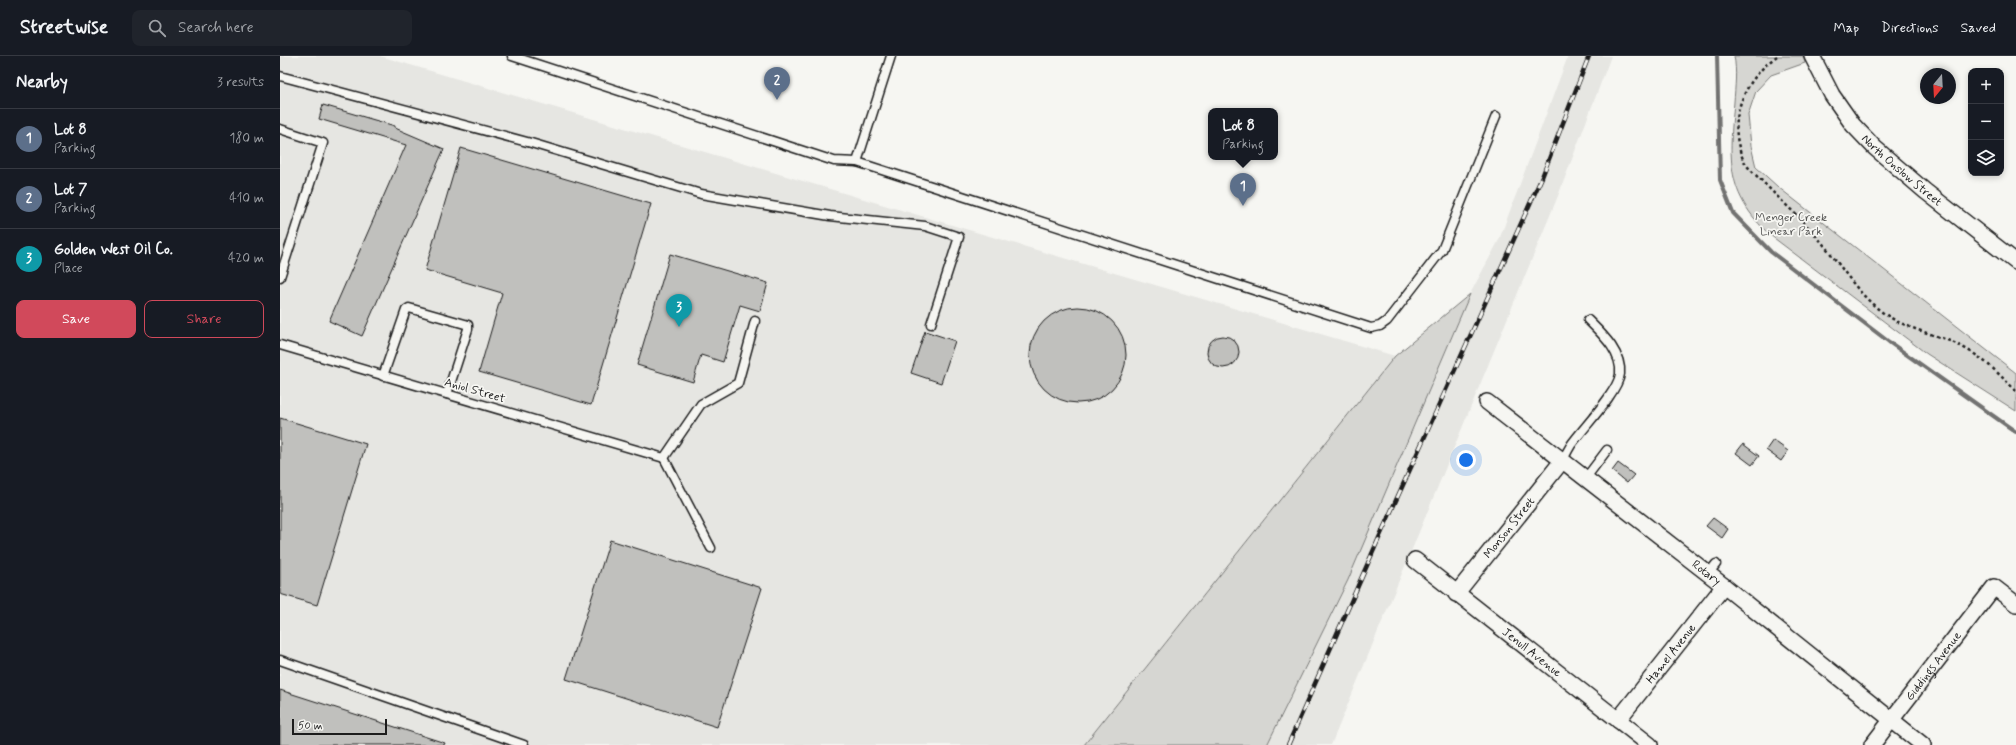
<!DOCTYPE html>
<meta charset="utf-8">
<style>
:root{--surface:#171b24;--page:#20242c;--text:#f1f3f6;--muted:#9ea1a6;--line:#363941;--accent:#d1495b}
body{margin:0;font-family:Mynerve,sans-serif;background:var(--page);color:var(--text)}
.controls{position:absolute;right:12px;top:12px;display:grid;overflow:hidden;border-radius:8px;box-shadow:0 2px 6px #0003}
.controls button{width:36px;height:36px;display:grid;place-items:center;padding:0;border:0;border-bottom:1px solid var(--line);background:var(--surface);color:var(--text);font:20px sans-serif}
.compass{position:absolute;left:1640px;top:12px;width:36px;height:36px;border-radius:50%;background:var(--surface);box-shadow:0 2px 6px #0003;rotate:198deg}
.scale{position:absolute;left:12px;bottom:10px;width:95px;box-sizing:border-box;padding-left:4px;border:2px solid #1c1c1c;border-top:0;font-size:11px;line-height:14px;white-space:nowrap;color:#1c1c1c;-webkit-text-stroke:3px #f6f6f2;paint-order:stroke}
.you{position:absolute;left:1186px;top:404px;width:14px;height:14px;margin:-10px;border:3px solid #fff;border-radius:50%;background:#1a73e8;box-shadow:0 0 0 6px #1a73e833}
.badge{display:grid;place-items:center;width:26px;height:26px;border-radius:50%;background:var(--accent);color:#fff;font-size:13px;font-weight:700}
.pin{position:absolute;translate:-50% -33px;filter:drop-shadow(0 1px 2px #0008)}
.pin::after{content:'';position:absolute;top:21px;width:14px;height:12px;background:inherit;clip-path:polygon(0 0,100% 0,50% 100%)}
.popup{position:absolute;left:928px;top:52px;width:70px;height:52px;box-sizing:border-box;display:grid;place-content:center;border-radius:8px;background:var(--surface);filter:drop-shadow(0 1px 3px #0005);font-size:13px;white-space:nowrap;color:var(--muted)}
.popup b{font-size:15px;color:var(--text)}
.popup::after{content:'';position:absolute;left:50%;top:100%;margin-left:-8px;border:8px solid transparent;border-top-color:var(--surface)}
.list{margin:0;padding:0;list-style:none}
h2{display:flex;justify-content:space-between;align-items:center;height:52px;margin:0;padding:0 16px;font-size:17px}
h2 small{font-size:13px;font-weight:400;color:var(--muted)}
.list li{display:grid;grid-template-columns:26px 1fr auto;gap:12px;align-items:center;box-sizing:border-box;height:60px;padding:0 16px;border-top:1px solid var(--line)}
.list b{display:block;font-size:15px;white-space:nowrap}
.list p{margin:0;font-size:13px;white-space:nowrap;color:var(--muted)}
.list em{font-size:13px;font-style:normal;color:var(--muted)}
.actions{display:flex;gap:8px;padding:12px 16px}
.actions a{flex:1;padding:9px 0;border:1px solid var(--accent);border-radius:8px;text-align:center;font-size:14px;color:var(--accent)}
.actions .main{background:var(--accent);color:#fff}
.icon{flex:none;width:22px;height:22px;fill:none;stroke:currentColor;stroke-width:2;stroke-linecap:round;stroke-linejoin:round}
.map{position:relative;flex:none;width:1736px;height:689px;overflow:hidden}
header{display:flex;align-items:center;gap:24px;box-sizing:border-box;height:56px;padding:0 20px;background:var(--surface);border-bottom:1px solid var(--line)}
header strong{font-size:19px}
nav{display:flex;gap:22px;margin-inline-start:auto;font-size:14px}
.search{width:280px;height:36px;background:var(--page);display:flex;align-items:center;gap:10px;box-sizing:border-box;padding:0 14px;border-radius:8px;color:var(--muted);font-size:15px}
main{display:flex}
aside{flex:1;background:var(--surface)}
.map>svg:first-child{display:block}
.built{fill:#e6e6e2}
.green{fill:#d6d6d2;stroke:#797977}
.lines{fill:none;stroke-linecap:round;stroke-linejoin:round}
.stream{stroke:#727271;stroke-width:4}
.building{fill:#c0c0bd;stroke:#1c1c1c}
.lane-casing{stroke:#1c1c1c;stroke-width:11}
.street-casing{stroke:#1c1c1c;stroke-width:18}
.path{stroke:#1c1c1c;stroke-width:2.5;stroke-dasharray:3 3;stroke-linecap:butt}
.lane{stroke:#f6f6f2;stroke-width:8}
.street{stroke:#f6f6f2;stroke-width:15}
.rail-casing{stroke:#1c1c1c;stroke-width:4.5}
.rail{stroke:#f6f6f2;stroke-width:3;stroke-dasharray:9;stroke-linecap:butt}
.labels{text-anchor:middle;stroke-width:3.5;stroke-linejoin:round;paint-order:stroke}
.street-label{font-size:12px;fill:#1c1c1c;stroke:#f6f6f2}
.park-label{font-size:12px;fill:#545453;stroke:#f6f6f2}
</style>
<header>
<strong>Streetwise</strong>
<div class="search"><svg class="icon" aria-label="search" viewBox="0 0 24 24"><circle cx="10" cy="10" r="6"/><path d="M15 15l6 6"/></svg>Search here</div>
<nav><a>Map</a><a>Directions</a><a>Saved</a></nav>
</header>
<main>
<aside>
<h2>Nearby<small>3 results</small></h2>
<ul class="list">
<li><span class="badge" style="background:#5c6f8a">1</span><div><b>Lot 8</b><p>Parking</p></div><em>180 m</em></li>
<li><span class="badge" style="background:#5c6f8a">2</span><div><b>Lot 7</b><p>Parking</p></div><em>410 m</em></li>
<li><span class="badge" style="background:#0f9aa8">3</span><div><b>Golden West Oil Co.</b><p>Place</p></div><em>420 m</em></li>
</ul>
<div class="actions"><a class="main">Save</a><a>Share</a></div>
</aside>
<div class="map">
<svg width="1736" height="689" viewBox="0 0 1736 689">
<rect width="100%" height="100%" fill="#f6f6f2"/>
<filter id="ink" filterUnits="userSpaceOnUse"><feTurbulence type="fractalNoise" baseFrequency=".025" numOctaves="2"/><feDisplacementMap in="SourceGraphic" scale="8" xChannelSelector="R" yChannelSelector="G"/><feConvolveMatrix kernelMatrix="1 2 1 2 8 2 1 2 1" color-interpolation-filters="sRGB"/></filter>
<g filter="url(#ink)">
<!-- built -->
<g class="built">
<path d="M0,0H100L1115,300L804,689H0Z"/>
<path d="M1288,0H1331L1278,140L1051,689H987L1068,524L1190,238L1219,184Z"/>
</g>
<!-- green -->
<g class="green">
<path d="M1454,0H1523L1525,7L1491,19L1476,35L1468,59L1471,90L1476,111L1498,131L1736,317V355L1647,298L1490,179C1445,137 1449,103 1454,46C1455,31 1457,15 1454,0Z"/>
<path d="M1190,238L1068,524L987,689H804L1115,300Z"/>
</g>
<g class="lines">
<!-- stream -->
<path class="stream" d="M1437,0L1440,124L1453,157L1491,196L1609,286L1736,376"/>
</g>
<!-- building -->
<g class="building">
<path d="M43,49L115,70V72L164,93L82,280L49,265L126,89L39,63Z"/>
<path d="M181,92L371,148L311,349L199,316L222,237L145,214Z"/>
<path d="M390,198L488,227L480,255L460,249L443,306L421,299L413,326L357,309Z"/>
<circle cx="798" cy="299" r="48"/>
<path d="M645,275L675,285L661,327L631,317Z"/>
<circle cx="943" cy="296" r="16"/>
<path d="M0,362L86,388L37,549L0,538Z"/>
<path d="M1493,384L1508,395L1501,405L1486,394Z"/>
<path d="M1463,388L1479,400L1472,409L1456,397Z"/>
<path d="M1338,407L1354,419L1347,427L1332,415Z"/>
<path d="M1433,462L1448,473L1442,482L1426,470Z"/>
<path d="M330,484L482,532L437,671L286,623Z"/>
<path d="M0,634L165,687L164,689H0Z"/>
</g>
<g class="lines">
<defs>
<g id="lane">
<path d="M232,0L554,105L577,106L1091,272L1100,270L1107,265L1162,194L1216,60"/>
<path d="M0,20L251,87L421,138L550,160L645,170L679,181L651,268"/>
<path d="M0,73L43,87L0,221"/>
<path d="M577,106L611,0"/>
<path d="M0,289L384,402"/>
<path d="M103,320L126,254L129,252L185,268L188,269V273L167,338"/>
<path d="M384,402L421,348L458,327L475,265"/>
<path d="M384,402L431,492"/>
<path d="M1282,405C1285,400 1288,394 1291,389C1303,372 1338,336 1340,318C1342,296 1322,278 1308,264"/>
<path d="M1305,423L1327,394"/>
<path d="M1428,518L1436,508"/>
<path d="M0,604L244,689"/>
</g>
<g id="street">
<path id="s1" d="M1532,0L1552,39L1573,69L1595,92L1645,135L1736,206"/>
<path id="s2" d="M1207,346L1444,530L1643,689"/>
<path id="s3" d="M1135,504L1370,689"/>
<path id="s4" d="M1176,538L1282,405"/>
<path id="s5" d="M1338,664L1444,530"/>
<path id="s6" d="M1592,689L1714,531L1736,548"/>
</g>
</defs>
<!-- lane casing -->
<use href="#lane" class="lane-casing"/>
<!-- street casing -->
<use href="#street" class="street-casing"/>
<!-- path -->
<path class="path" d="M1497,0C1464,24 1446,63 1463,103C1467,112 1476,119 1483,126C1501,145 1521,162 1538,182C1561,208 1577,240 1608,260C1628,273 1651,277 1672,286C1701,299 1714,313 1736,335"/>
<!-- lane -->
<use href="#lane" class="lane"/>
<!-- street -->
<use href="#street" class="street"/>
<defs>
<path id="rail" d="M1008,689L1099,482L1262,121L1309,0"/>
</defs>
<!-- rail casing -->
<use href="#rail" class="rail-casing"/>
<!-- rail -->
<use href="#rail" class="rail"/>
</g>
</g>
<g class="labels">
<!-- street labels -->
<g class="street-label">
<text dy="4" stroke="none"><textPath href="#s1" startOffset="147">North Onslow Street</textPath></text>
<text transform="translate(195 334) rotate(16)" y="4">Aniol Street</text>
<text dy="4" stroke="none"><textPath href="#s4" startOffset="85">Monson Street</textPath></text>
<text dy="4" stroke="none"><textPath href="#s2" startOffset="278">Rotary</textPath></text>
<text dy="4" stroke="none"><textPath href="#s3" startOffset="149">Jenull Avenue</textPath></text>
<text dy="4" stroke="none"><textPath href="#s5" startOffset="85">Hamel Avenue</textPath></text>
<text dy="4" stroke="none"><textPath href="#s6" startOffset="100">Giddings Avenue</textPath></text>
</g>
<!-- park labels -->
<g class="park-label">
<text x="1511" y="165">Menger Creek<tspan x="1511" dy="14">Linear Park</tspan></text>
</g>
</g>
</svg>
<div class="controls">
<button>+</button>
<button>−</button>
<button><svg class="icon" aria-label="layers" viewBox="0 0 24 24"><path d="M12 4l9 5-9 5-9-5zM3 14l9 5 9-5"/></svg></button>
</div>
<svg class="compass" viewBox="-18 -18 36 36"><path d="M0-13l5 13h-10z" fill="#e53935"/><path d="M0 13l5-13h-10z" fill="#9ea1a6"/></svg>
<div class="scale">50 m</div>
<div class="you"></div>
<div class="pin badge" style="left:963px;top:150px;background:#5c6f8a">1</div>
<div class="popup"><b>Lot 8</b>Parking</div>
<div class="pin badge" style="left:497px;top:44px;background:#5c6f8a">2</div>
<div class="pin badge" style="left:399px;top:271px;background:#0f9aa8">3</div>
</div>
</main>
